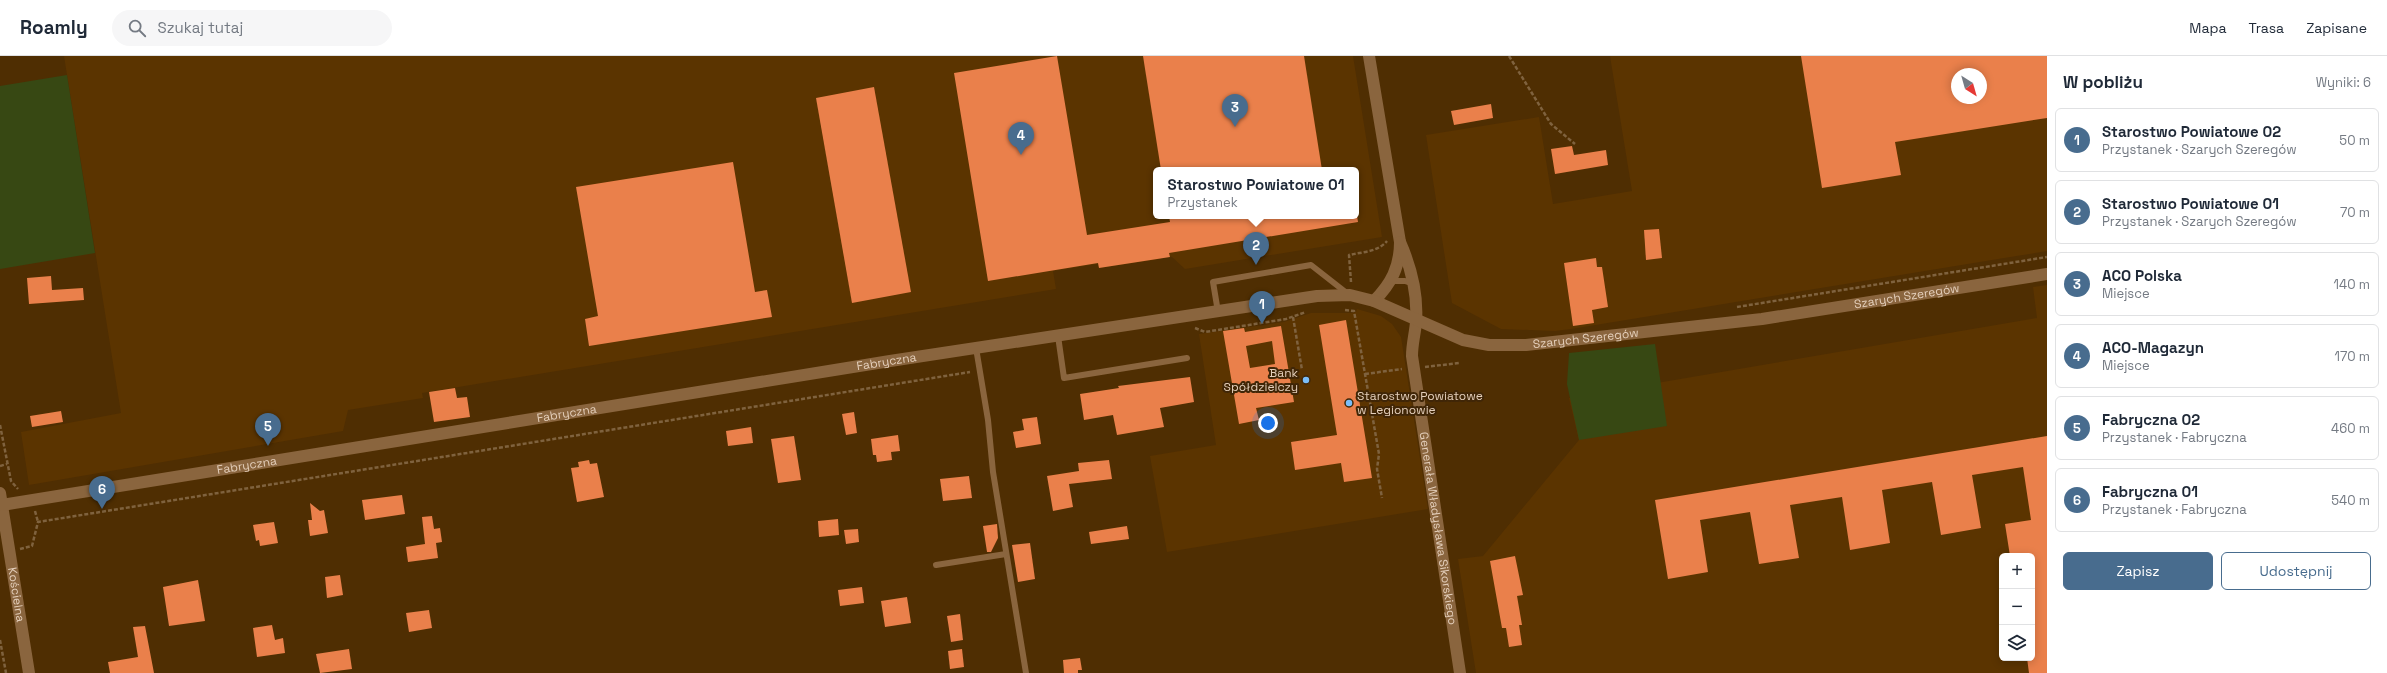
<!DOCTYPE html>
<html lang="pl">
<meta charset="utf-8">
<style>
:root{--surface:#fff;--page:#f6f6f7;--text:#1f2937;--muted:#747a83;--line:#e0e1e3;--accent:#486c8e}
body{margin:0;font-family:"Space Grotesk",sans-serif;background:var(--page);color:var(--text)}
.controls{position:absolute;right:12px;bottom:12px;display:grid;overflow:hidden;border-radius:6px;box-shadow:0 2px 10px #0003}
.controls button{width:36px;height:36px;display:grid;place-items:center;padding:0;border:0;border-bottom:1px solid var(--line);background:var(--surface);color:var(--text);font:20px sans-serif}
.compass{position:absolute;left:1951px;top:12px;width:36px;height:36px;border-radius:50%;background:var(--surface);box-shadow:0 2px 10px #0003;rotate:143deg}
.you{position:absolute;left:1268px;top:367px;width:14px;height:14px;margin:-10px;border:3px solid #fff;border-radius:50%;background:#1a73e8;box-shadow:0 0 0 6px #1a73e833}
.badge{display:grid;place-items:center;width:26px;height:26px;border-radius:50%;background:var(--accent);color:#fff;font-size:13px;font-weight:700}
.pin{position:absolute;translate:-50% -33px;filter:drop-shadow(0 1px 2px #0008)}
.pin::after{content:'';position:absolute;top:21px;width:14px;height:12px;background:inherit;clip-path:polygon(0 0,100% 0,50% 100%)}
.popup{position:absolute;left:1153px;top:111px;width:206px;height:52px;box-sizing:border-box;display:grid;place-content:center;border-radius:6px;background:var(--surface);filter:drop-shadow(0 1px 3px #0005);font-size:13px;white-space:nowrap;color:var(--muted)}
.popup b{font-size:15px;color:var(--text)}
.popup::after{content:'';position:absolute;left:50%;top:100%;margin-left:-8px;border:8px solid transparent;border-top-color:var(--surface)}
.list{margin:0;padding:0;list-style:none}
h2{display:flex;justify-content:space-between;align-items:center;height:52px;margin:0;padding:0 16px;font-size:17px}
h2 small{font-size:13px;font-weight:400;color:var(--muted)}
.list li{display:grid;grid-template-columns:26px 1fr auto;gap:12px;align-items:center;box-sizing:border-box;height:64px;margin:0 8px 8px;padding:0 8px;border:1px solid var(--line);border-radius:6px}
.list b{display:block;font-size:15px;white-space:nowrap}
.list p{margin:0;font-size:13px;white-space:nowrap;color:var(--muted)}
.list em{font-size:13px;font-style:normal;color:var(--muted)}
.actions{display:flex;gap:8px;padding:12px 16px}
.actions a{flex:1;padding:9px 0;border:1px solid var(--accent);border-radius:6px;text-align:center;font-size:14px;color:var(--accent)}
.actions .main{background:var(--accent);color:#fff}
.icon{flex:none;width:22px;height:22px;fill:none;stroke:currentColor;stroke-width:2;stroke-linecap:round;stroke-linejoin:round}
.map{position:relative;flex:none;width:2047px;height:617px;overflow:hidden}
header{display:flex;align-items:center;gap:24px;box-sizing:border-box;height:56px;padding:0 20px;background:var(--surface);border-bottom:1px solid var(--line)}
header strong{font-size:19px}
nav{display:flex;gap:22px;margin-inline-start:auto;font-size:14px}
.search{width:280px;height:36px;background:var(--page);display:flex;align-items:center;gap:10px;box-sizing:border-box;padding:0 14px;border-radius:22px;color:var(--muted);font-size:15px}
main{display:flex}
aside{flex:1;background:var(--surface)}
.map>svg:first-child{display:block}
.built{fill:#5b3400;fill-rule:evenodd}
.green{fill:#374813}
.building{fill:#ea804b;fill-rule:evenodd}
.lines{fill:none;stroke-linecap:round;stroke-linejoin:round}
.path{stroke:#7f623e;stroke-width:2.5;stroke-dasharray:4 2;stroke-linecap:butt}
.service{stroke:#8a653e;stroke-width:6}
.minor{stroke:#8a653e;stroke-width:12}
.tertiary{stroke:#8a653e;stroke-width:12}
.poi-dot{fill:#7bbef8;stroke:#402607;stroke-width:1.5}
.labels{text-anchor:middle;stroke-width:4;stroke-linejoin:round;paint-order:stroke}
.street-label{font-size:12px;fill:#e4cfbb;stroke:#402607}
.poi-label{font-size:12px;fill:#e4cfbb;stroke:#402607;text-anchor:end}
</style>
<header>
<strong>Roamly</strong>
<div class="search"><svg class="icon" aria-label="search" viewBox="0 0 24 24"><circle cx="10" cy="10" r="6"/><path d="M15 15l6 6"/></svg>Szukaj tutaj</div>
<nav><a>Mapa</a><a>Trasa</a><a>Zapisane</a></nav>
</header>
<main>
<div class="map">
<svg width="2047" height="617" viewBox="0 0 2047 617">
<rect width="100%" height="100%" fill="#4f2e02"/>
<!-- built -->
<g class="built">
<path d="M64,0H1353L1382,181L1185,213L1172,201L1161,199V203L1099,212L1098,208L1053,215L1056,233L422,337L423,342L348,354L343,375L29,429L21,376L121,357ZM1156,114H1356V160H1156Z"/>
<path d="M1610,0H2047V195L1571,273L1555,275L1501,273L1452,247L1426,79L1539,61L1553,148L1632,135ZM1957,18H1981V42H1957Z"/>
<path d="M2047,229V617H1476L1458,503L1483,500L1579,384L1569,342L2037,262L2033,231ZM2002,500H2032V602H2002Z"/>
<path d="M1357,253L1381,260L1392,268L1401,281L1428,453L1167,496L1150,400L1216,389L1199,278L1284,266L1311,257H1352L1356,256Z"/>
</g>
<!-- green -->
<g class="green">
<path d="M67,19L95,197L0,213V30Z"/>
<path d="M1655,288L1667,370L1579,384L1567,328L1569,297Z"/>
</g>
<!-- building -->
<g class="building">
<path d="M1057,0L1087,179L1170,166L1169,160H1357L1358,166L1169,197L1170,201L1099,212L1098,207L988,225L954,17Z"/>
<path d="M1143,0H1304L1322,114H1161Z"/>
<path d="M1801,0H2047V62L1895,86L1901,119L1822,132ZM1957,18H1981V42H1957Z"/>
<path d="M874,31L911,236L852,247L816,42Z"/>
<path d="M1491,48L1493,62L1454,69L1451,55Z"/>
<path d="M1572,90L1574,99L1606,94L1608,109L1555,118L1551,93Z"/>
<path d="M733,106L755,236L767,234L772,261L589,290L585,263L598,260L576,131Z"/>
<path d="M1659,173L1662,202L1646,204L1644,174Z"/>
<path d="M1596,202L1597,211H1602L1608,251L1592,254L1594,267L1573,270L1564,207Z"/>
<path d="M51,220L52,234L83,232L84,244L29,248L27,222Z"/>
<path d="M1346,264L1372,422L1344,426L1341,407L1295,414L1291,386L1337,379L1319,269Z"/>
<path d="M1281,270L1294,346L1256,352L1259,364L1239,368L1223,275L1244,272L1245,276ZM1272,285L1275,308L1250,312L1246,290Z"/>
<path d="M1190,321L1194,346L1160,352L1164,371L1117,379L1113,359L1084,364L1080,338L1119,332L1118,330Z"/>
<path d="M455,332L457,342L467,341L470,361L434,366L429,336Z"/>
<path d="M61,355L63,366L32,371L30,360Z"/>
<path d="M854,356L857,377L846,379L842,358Z"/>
<path d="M1037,361L1041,388L1016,392L1013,376L1024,374L1022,363Z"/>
<path d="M751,371L753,387L728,390L726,375Z"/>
<path d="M898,379L900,395L891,396L892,404L877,406L876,399H873L871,383Z"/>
<path d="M794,380L801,424L778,427L771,383Z"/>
<path d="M2047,380V617H2029L2027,602H2032V500H2010L2005,468L2031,464L2023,411L1972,419L1981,472L1941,479L1932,426L1882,434L1890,487L1850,494L1842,441L1790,449L1799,502L1759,508L1750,456L1700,464L1708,516L1668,523L1655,444Z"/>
<path d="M589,404L590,408L597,407L604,441L577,446L571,412L579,411L578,406Z"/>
<path d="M1109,404L1112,423L1069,428L1073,451L1053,455L1047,420L1079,415L1078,407Z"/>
<path d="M969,420L972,442L943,445L940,423Z"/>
<path d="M402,439L405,458L365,464L362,444Z"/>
<path d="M310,447L320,455L324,454L328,477L310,480L308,464H312Z"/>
<path d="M432,460L434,473L440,472L442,486L436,487L438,502L408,506L406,491L425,488L422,461Z"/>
<path d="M838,463L839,479L819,481L818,465Z"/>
<path d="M274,466L278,487L260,490L259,484L256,485L253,469Z"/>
<path d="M997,468L998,482L991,496H987L983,470Z"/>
<path d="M1127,470L1129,483L1091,488L1089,476Z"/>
<path d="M858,473L859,486L846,488L844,474Z"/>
<path d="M1030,487L1035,523L1018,526L1012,489Z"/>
<path d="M1515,500L1523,539L1517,540L1522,569H1519L1522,589L1509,591L1506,572H1502L1490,505Z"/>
<path d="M340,519L343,539L327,542L325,521Z"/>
<path d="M198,524L205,565L169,570L163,531Z"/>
<path d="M862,531L864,547L840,550L838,534Z"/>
<path d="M907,541L911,567L885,571L881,545Z"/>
<path d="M429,554L432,572L409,576L406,557Z"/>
<path d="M960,558L963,584L951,586L947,560Z"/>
<path d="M272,569L275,584L283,582L285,597L257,601L253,572Z"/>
<path d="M145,570L154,617H110L108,606L138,601L133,571Z"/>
<path d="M349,593L352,613L320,617L316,598Z"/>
<path d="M962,593L964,611L950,613L948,595Z"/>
<path d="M1080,602L1082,614H1078V617H1064L1063,604Z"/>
</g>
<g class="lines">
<!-- path -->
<g class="path">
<path d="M1509,0L1551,68L1575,88"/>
<path d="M1351,226L1349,199C1362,196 1378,196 1387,185"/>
<path d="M1737,251L2047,201"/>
<path d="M1345,254L1354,255L1379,398L1377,413L1382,442"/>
<path d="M1293,261L1302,314"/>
<path d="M1195,272L1205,276L1286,263L1306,256"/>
<path d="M1425,311L1459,307"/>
<path d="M1365,318L1402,313"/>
<path d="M0,369L11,425L18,433"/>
<path d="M0,410L7,408"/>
<path d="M35,455L38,466"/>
<path d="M20,493L32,490L38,466L970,316"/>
<path d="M0,584L6,617"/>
</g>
<!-- service -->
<g class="service">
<path d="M1391,225H1405L1414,228"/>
<path d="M1218,256L1213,226L1311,209L1348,238"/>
<path d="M1058,280L1064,322L1187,302"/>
<path d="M976,292L988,364L993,416L1026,617"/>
<path d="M936,509L1006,498"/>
</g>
<!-- minor -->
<g class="minor">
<path d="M1369,0L1400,186C1400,211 1391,228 1374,245"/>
<path id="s1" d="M1400,186C1411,211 1418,239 1416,266C1415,278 1412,288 1412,300L1460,617"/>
</g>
<!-- tertiary -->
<g class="tertiary">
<path id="s2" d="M0,437L29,617"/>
<path id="s3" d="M2,449L890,305L1317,240L1350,239L1374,245L1463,284L1489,289H1526L1762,263L2047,218"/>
</g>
</g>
<!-- markers -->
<g class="poi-dot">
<circle cx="1306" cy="324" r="4"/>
<circle cx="1349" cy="347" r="4"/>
</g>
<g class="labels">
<!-- street labels -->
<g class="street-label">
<text dy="4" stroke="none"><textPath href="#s3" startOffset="1934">Szarych Szeregów</textPath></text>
<text dy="4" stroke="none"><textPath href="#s3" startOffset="1610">Szarych Szeregów</textPath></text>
<text dy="4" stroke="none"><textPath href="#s3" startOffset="896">Fabryczna</textPath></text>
<text dy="4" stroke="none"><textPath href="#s3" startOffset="572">Fabryczna</textPath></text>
<text dy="4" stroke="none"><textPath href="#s3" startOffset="248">Fabryczna</textPath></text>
<text dy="4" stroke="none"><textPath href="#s1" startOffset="291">Generała Władysława Sikorskiego</textPath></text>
<text dy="4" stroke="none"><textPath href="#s2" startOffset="103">Kościelna</textPath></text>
</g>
<!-- poi labels -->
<g class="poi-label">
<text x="1298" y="321">Bank<tspan x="1298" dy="14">Spółdzielczy</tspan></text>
<text x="1357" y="344" text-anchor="start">Starostwo Powiatowe<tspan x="1357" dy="14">w Legionowie</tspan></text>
</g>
</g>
</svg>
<div class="controls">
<button>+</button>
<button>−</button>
<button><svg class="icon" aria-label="layers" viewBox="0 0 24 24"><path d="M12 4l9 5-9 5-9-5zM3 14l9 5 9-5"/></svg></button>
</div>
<svg class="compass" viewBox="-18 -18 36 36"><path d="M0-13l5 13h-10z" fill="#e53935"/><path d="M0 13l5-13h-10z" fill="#747a83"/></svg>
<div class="you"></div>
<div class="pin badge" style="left:1262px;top:268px">1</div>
<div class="pin badge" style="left:1256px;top:209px">2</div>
<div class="popup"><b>Starostwo Powiatowe 01</b>Przystanek</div>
<div class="pin badge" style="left:1235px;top:71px">3</div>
<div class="pin badge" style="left:1021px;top:99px">4</div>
<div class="pin badge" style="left:268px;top:390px">5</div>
<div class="pin badge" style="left:102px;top:453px">6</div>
</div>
<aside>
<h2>W pobliżu<small>Wyniki: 6</small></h2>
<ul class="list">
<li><span class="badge">1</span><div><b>Starostwo Powiatowe 02</b><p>Przystanek · Szarych Szeregów</p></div><em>50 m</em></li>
<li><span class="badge">2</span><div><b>Starostwo Powiatowe 01</b><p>Przystanek · Szarych Szeregów</p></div><em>70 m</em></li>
<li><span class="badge">3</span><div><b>ACO Polska</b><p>Miejsce</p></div><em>140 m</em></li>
<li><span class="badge">4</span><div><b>ACO-Magazyn</b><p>Miejsce</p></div><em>170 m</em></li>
<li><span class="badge">5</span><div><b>Fabryczna 02</b><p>Przystanek · Fabryczna</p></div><em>460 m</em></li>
<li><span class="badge">6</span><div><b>Fabryczna 01</b><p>Przystanek · Fabryczna</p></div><em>540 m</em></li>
</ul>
<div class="actions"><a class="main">Zapisz</a><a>Udostępnij</a></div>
</aside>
</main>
